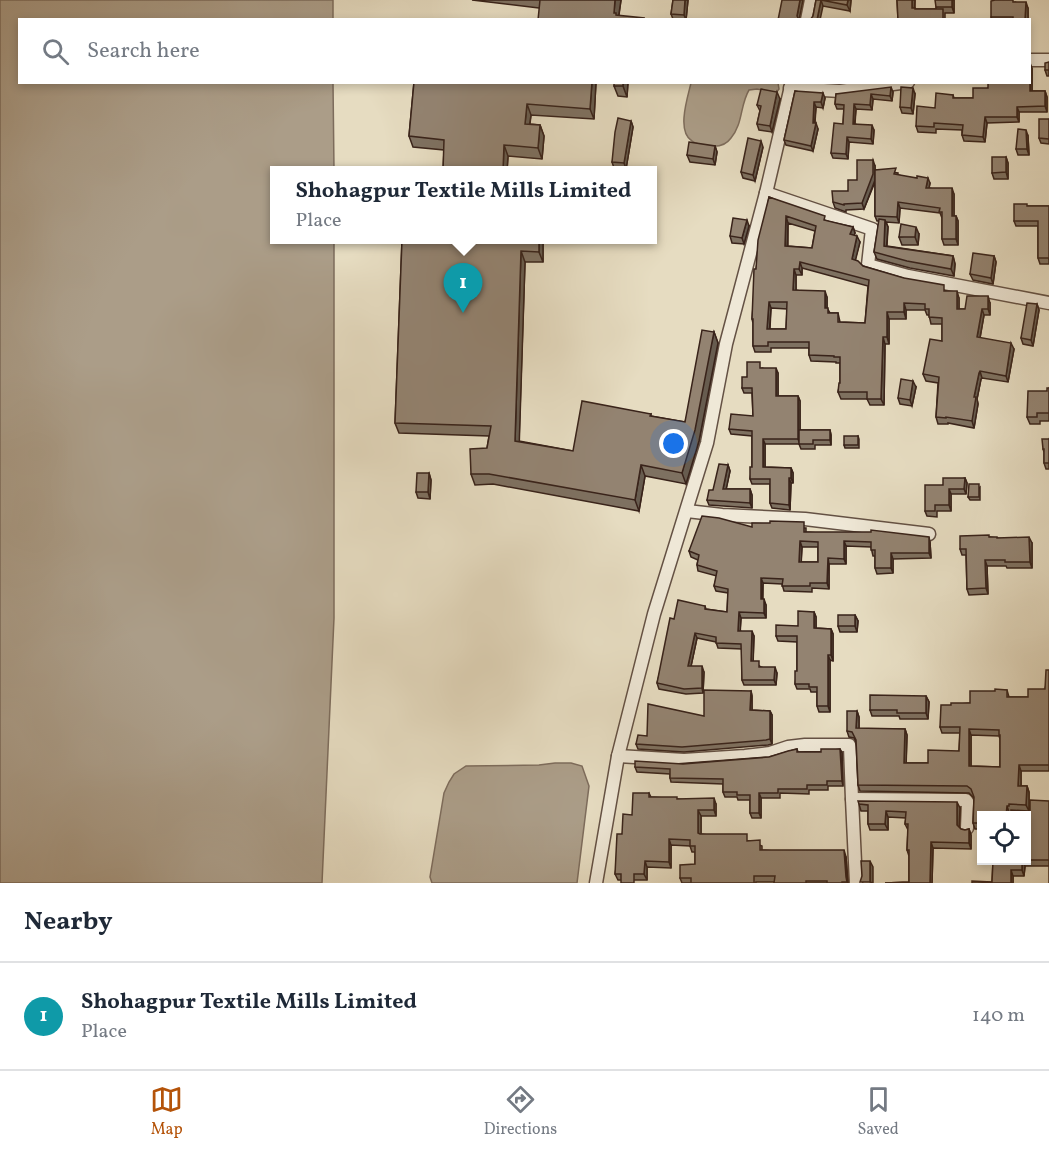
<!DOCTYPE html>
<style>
:root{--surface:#fff;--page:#f2f2f3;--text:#1f2937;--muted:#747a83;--line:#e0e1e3;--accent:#b45309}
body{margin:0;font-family:Vollkorn,serif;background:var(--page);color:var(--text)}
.controls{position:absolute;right:18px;bottom:18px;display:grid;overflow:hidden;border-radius:0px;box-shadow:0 3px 9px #0003}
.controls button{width:54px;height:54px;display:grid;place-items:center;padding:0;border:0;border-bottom:2px solid var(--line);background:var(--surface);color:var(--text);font:30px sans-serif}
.you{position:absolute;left:674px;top:444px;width:21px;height:21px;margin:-15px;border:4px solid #fff;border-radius:50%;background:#1a73e8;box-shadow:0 0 0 9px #1a73e833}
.badge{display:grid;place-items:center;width:39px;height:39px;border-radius:50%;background:var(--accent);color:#fff;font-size:20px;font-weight:700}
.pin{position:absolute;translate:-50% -50px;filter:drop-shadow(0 2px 3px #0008)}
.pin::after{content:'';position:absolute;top:32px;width:21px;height:18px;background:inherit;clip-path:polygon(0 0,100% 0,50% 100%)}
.popup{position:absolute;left:270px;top:166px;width:387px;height:78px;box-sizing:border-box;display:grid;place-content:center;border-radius:0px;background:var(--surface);filter:drop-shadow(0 2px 4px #0005);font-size:20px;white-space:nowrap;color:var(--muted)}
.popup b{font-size:22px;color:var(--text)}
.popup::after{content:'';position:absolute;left:50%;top:100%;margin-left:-12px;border:12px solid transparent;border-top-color:var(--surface)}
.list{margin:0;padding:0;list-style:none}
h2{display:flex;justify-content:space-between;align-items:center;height:78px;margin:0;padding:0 24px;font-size:26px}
h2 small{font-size:20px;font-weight:400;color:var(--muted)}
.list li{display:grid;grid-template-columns:39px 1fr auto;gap:18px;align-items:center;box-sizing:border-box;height:108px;padding:0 24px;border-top:2px solid var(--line)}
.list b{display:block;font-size:22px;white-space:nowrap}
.list p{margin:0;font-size:20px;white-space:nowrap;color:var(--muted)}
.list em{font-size:20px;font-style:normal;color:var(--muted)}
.icon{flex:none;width:33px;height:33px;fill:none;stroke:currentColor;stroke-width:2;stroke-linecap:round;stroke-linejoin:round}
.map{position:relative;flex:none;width:1049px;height:883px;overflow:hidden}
.search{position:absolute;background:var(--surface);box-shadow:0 3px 9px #0003;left:18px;right:18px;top:18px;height:66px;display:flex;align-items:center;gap:15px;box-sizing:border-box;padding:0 21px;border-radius:0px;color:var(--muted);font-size:22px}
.sheet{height:186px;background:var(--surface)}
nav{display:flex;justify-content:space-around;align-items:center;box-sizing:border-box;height:84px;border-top:2px solid var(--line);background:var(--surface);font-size:16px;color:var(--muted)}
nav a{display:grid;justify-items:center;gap:3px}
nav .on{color:var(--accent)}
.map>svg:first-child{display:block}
.water{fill:#ab9d88;stroke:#7d6c5c;stroke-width:1.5}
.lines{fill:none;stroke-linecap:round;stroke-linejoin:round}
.minor-casing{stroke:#645144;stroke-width:15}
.minor{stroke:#efe8d7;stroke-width:12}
.wall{fill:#7e7161;stroke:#39231a;stroke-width:1.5;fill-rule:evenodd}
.shaded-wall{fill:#675c4f;stroke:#39231a;stroke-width:1.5}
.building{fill:#938371;stroke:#39231a;stroke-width:1.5;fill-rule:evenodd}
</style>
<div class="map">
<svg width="1049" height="883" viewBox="0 0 1049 883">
<rect width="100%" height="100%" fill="#e6dcc1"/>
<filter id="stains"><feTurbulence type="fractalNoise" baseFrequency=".00333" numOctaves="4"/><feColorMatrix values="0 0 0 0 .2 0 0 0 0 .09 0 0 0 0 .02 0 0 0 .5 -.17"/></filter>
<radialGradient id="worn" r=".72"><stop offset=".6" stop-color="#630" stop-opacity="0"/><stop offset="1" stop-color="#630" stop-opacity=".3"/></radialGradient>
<!-- water -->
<g class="water">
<path d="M0,0H333V19L20,20V82L333,83L334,170H274V240H334V618L322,883H0Z"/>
<path d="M691,83H778L779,89L776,93L757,89L749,90C740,105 743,124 731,138C726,145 718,147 710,146C704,145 696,144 692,141C676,132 688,96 691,83Z"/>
<path d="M555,763H571L582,766L589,786L577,883H432L430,877L444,793L449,782L454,774L466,766L539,765Z"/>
</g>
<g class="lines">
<defs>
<g id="minor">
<path d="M807,20L811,0"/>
<path d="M1030,60H1049"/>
<path d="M790,88L840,91L908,82"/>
<path d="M766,193L872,229L868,265L908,276L1049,303"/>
<path d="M687,511L722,515L805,519L929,534"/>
<path d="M618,756L684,760L745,756L770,753L788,747L805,745H849L850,747L852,799L856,883"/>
<path d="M852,799L966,800L968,803L967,828"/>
<path d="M596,883L618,756L654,614L707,443L726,344L766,193L792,82"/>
</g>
</defs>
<!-- minor casing -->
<use href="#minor" class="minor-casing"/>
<!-- minor -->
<use href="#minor" class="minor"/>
</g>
<!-- wall -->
<g class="wall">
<path d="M472,0H621L619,15L539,8Z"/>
<path d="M673,0H688L686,20L673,19L671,14Z"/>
<path d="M816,0H851L850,11L823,6L813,16Z"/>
<path d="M897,0H915V9H936V7L954,0V13H945V20H898Z"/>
<path d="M1015,2L1028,8V20H992L991,17Z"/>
<path d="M1049,62V76H1047L1045,70Z"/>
<path d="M1032,68V91H1045L1047,97V112H1019V122L987,123L985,142L964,141L962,135V130L936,129V133L918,132L916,126L953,95L954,98H973L988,88L1029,82Z"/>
<path d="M414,82H596L594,119L531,115L530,124L540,125L544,136L542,159L508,156L507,171H443L444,150L413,147L409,136Z"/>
<path d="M628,82L627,97L618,96L614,86Z"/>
<path d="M795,91L825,98L823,108L816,107L815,123L818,129L813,151L786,145L784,140Z"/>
<path d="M893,92L892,101L873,99L872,110L856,109L855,124L874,130L873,144L849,142L848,159L833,158L831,153L843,124L844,109H837L835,104L836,94Z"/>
<path d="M915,94L913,114L902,113L900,107Z"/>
<path d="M780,99L772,132L759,130L757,124L760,111L757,105Z"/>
<path d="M1049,119V144L1041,143L1039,138Z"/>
<path d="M631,121L633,127L626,169L614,168L612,162Z"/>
<path d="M1028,136L1029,155H1018L1016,149Z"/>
<path d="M715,146L717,152L715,165L690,162L687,155Z"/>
<path d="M763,147L755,181L743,178L741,172Z"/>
<path d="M1006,157L1008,163V179H994L992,173Z"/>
<path d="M875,166V170L898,173V175L930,183L929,188L954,194V216H956L958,221V245H944L942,239V218L940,213L900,208L899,223L886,222L888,227L887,246L953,256L955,264L954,276L910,268L877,259L874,252L879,221H877L875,216V182L864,209L846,210V212L835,208L833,202L848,191L857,180Z"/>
<path d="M769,197L826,221L853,227L855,233L854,235L860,242L855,260L863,266L946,291L959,298V309H965L990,303V315H984L980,338L1014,349L1008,382L982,378L981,379L977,399L978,404L974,428L948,423V424H938L936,417L938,383L926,381L923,374L942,341V324H931L929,315H927L925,310H906V319H889V344H885L884,405H870L867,399H841L838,392L840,383V363H836V362L811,361L809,355V348H771V352H755L753,346V323L752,319L756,269ZM788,223L815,231L812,248L788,246ZM802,268L868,286L865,323L840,322L838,313H830L827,308V297L796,290V275H802ZM771,308L787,309L786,329H770Z"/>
<path d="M1027,206H1049V264H1040L1038,258V226H1016L1014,221Z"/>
<path d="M749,226L744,244L732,243L730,236Z"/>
<path d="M919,234L918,245H902L899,237Z"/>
<path d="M402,240H543V262H525L519,441L573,451L651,414V416L685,422L714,332L718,343L699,441L686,484L645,476L639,511L493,484L475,485L471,474L487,448L489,436L399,433L395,423Z"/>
<path d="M994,256L996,262L993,284L973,280L970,274Z"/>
<path d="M1037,304L1039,310L1033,346L1023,344L1021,338Z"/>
<path d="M762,368L778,373V396H798L800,401V430H830L831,435V445H815V449H801L799,444H765V467L791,468L793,473V483H791L790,510L772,508L770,503V484H752L750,479L752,467V436L731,434L729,429L753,416L752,393H744L742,388L747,377Z"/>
<path d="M916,387L912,406L900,404L898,398Z"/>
<path d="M1049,388V421H1040V424H1030L1027,417Z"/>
<path d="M858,436L859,439V448H845L844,445Z"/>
<path d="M1049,439V469H1046L1044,463V452L1043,449Z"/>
<path d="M728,465L730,471L726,489H750L752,495V508L709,505L707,500Z"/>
<path d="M429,473L431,480L430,499L418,498L416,492Z"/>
<path d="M965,478L967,483L966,494H951V511H937V517L927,516L925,511L943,485Z"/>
<path d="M980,487V500H970L968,497Z"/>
<path d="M752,527L806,528V532L930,542L931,558L893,559V573L877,574L875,568V556H873L871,547L846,546V564H829V589L812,588V592L784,591L782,584L763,583V599L766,605V618H741L740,631L754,636L753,661L761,667L777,673L776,685H744L742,680V649L718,648L716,642L697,638L691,666L704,672L703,693L686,694L659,689L657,683L674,619L705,606L706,609L727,612L728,593L716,591L714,586L717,576L698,571L697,565L698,560L691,557L689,551ZM802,547H818V562H801Z"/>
<path d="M990,537L1032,543V568H1007L1006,566H987L988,594L969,595L967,589L966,555H962L960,549Z"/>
<path d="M814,612L816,617V628L831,629L833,634V661L830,660V712H819L817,706V692H811L810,689H797L795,684L797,671V642L778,641L776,636L798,626Z"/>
<path d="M855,615L858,621L857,632H840L838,626Z"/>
<path d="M1049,670V771H1021V786H1027L1029,792V811L1011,810V812L981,816V829H975L973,823L974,798L969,793L860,791L858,785L856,742L854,738L849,737L847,731L857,711L859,717V729H905L907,735L906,763H928L959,751L960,733H942L940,727L951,705L970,703L995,691L1007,690L1009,697H1028L1045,689ZM971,735L999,736L1000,739V767L971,766Z"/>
<path d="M751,691L752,696V710L770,711L772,715V744L768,745L684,752L638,749L636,744L647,736L704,716Z"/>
<path d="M926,696L929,702L928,719H900L899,716H872L870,710Z"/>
<path d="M797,749L798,752H821L840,749L842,753L843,786H828V790H809V794L780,793V798H761V818H752L750,813V800H738L737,797H725L723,792V784L671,782L670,778V774L637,772L635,767L769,757Z"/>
<path d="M649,793L651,797L678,799L716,804V816H701V834L749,841L762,846V850L846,857L848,883H774V882H756V883H682L680,878L695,864V852H692L690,846L671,845V868L647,867V880H618L615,874L622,834L632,815Z"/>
<path d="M1049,801V883V866H1025L1024,876H1013V883H972L992,882L993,861H1026V836H1030Z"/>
<path d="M859,804L960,808L959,828L961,829L965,830L969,829L971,835V849L933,848L932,883H885L909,882V856L907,850L908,830L905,824L906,818L888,817V830H870L868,824V811H861Z"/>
</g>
<!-- shaded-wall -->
<g class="shaded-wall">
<path d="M615,0H621L618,20L614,13Z"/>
<path d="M685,0H688L686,20L684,15Z"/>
<path d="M800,0H803L799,20H798L797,16Z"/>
<path d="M821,0L823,6L820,20H817Z"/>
<path d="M848,0H851L850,11L847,5Z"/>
<path d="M912,0H915L914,14L912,8Z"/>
<path d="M952,0H954V13L952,7Z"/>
<path d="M1026,2L1028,8V20H1025Z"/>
<path d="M1030,63L1032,68V97L1030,91Z"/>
<path d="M592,82H596L594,119L590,109Z"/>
<path d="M623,82H628L627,97L623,86Z"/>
<path d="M891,87L893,92L892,101L890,96Z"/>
<path d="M913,88L915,94L913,114L911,108Z"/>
<path d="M1045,91L1047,97V112L1045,106Z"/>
<path d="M777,92L780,99L772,132L770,126Z"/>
<path d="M823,93L825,98L823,108L821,102Z"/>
<path d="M871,94L873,99L872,110L870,105Z"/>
<path d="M814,102L816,107L814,128L813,123Z"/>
<path d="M527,104L531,115L528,134L525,124Z"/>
<path d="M854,104L856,109L854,129L853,124Z"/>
<path d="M1017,107L1019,112V122L1017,117Z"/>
<path d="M985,117L987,123L985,142L983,137Z"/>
<path d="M631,121L633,127L626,169L624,163Z"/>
<path d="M816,123L818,129L813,151L811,146Z"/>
<path d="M540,125L544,136L542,159L538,148Z"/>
<path d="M872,125L874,130L873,144L871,139Z"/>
<path d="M1026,130L1028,136L1029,155L1027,149Z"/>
<path d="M847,137L849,142L848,159L846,154Z"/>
<path d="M761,141L763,147L755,181L753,175Z"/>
<path d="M504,145L508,156L507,171H503Z"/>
<path d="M715,146L717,152L715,165L713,159Z"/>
<path d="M1006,157L1008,163V179L1006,172Z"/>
<path d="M873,160L875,166V180L864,209L862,203Z"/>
<path d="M928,178L930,183L928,193L926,188Z"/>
<path d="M952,188L954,194V221L952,216Z"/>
<path d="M898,202L900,208L899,223L897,217Z"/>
<path d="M786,216L788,223L787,252L785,246Z"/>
<path d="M956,216L958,221V245L956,239Z"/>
<path d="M747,220L749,226L744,244L742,238Z"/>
<path d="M885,220L888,227L886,253L884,246Z"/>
<path d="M853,227L855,233L852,241L850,234Z"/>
<path d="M916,227L919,234L918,245L915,237Z"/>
<path d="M857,236L860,242L854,266L852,259Z"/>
<path d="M539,240H543V262L539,252Z"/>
<path d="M521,251L525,262L519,451L515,441Z"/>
<path d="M953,256L955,264L954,276L951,269Z"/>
<path d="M994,256L996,262L993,284L991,278Z"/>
<path d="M800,262L802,268V275L799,269Z"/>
<path d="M794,269L796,275V296L793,290Z"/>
<path d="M825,291L827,297V315L825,308Z"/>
<path d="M957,291L959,298V315L957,309Z"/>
<path d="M988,296L990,303V315L988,309Z"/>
<path d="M769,302L771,308L769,335L767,329Z"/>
<path d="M904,303L906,310V319L904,312Z"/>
<path d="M1037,304L1039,310L1033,346L1031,340Z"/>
<path d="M982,309L984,315L979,343L977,337Z"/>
<path d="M887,312L889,319V344L887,337Z"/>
<path d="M714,332L718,343L699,441L686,484L682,473Z"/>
<path d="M883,337L885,344L884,405L881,399Z"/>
<path d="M1011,343L1014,349L1008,382L1006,376Z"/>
<path d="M776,368L778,373V401L776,396Z"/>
<path d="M980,371L982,378L981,379L977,399L978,404L974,428L972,421L974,397L979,373Z"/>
<path d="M913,381L916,387L912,406L910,400Z"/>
<path d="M798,396L800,401V444L798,439Z"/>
<path d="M830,430L831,435V445L830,440Z"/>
<path d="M763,439L765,444V472L763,467Z"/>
<path d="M641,465L645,476L639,511L635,500Z"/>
<path d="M728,465L730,471L725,495L723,489Z"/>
<path d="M791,468L793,473V483L791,478Z"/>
<path d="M429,473L431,480L430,499L428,492Z"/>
<path d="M789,478L791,483L790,510L789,505Z"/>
<path d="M965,478L967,483L966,494L964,489Z"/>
<path d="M750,489L752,495V508L750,503Z"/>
<path d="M949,489L951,494V511L949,505Z"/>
<path d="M929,537L930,542L931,558L929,553Z"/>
<path d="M1029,537L1032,543V568L1030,562Z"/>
<path d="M800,541L802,547L801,567L799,562Z"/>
<path d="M844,541L846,546V564L844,559Z"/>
<path d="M891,553L893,559V573L891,568Z"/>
<path d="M828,558L829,564V589L827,583Z"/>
<path d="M985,560L987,566L988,594L986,588Z"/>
<path d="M761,578L763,583L762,605L761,599Z"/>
<path d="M764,599L766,605V618L764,613Z"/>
<path d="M739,612L741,618L740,636L738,631Z"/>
<path d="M814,612L816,617V634L814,628Z"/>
<path d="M855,615L858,621L857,632L855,626Z"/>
<path d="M831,629L833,634V661L831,655Z"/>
<path d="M752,631L754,636L753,666L751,661Z"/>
<path d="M695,633L697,638L690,671L688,666Z"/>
<path d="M828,655L830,660V712L828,706Z"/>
<path d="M702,666L704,672L703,693L702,688Z"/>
<path d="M775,667L777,673L776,685L774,680Z"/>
<path d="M751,691L752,696V715L750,710Z"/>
<path d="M926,696L929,702L928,719L926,713Z"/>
<path d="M770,711L772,715V744L770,739Z"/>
<path d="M857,711L859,717V735L856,728Z"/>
<path d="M905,729L907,735L906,769L904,763Z"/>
<path d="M969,729L971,735V772L969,766Z"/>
<path d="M840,749L842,753L843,786L842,781Z"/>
<path d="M1019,765L1021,771V792L1018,786Z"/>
<path d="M1027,786L1029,792V811L1026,805Z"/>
<path d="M759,793L761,798V818L759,813Z"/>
<path d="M714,798L716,804V816L714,810Z"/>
<path d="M957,802L960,808L959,831L957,825Z"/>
<path d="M1007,806L1009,812V816H1006Z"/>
<path d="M698,810L701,816V839L698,833Z"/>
<path d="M886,811L888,817V830L885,824Z"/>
<path d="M969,829L971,835V849L969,843Z"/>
<path d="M669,839L671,845V868L669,862Z"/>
<path d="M931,842L933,848L932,883H930Z"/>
<path d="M844,850L846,857L848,883L846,877Z"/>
<path d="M645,861L647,867V880L644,874Z"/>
<path d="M870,861L873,867V883L870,882Z"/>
<path d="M1023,861L1025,866L1024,876L1022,870Z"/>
<path d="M1011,870L1013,876V883H1011Z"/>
</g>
<!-- building -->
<g class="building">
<path d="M540,0H615L614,13H616V15L644,18L643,20H538Z"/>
<path d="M673,0H685L684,15L671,14Z"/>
<path d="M782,0H800L797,16L799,20H778Z"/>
<path d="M816,0H821L817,20H810L813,16Z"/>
<path d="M821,0H848L847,5Z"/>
<path d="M897,0H912V8H915V9H943V20H898Z"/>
<path d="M935,0H952V7H936Z"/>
<path d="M995,0H1013V2H1026L1025,20H1013V17H991V1Z"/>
<path d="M1049,62V70H1045V63Z"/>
<path d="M1030,63V91H1045V106L1017,107V117H985L983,137L962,135L963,125L934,123V127L916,126L917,106L935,108L936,93L953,95V98H973V88H988V82H1029Z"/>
<path d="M414,82H592L590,109L527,104L525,124L540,125L538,148L504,145L503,171H443L444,140L409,136Z"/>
<rect x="614" y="82" width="9" height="4"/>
<path d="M891,87L890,96L871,94L870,105L854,104L853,124L872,125L871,139L847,137L846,154L831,153L834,123L843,124L844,105L835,104L836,94Z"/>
<path d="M901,87L913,88L911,108L900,107Z"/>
<path d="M761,89L777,92L770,126L757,124L761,106L757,105Z"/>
<path d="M795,91L823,93L821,102H814L813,123H816L811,146L784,140Z"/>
<path d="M618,118L631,121L624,163L612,162L615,132Z"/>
<path d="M1039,119H1049V139L1039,138Z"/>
<path d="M1018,129L1026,130L1027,149H1016Z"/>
<path d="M748,138L761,141L753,175L741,172Z"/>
<path d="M689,142L715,146L713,159L687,155Z"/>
<path d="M992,157H1006V172L992,173Z"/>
<path d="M857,160H873V174L862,203L844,204V205L833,202L832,191H848V180H857Z"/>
<path d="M896,168L894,174L917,178V176L928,178L926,188H952V216H956V239H942V212H939L940,208L898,202L897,217L875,216V170Z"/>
<path d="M769,197L825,216L824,220L853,227L850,234L857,236L852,259L858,261L863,266L904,278L944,285V291H957V309H965L967,296H988V309H982L977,337L1011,343L1006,376L980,371L979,373L974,397H976L972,421L946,417V418L936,417L939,377L923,374L930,339L942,341V318L929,317V309H925V304L904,303V312H887V337H883L881,399H867V392H838L839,383H840V357H834V356L809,355V342H768V346H753V319H752L754,269H756L758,240ZM786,216L816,226L812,248L785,246ZM800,262L869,280L865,323L838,322V313H828V308H825V291L793,290L794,269H799ZM769,302H787L786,329H767Z"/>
<path d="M1014,204H1027V206H1049V260V258H1038V221H1014Z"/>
<path d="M733,218L747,220L742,238L730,236Z"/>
<path d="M879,219L885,220L884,246L953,256L951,269L907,261L874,252Z"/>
<path d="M901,224L916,227L915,237H899Z"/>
<path d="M402,240H539V252L521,251L515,441L573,451L582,401L651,414L650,416L685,422L702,330L714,332L695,430L682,473L641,465L635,500L489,474H471L470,449L487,448L491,426L395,423Z"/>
<path d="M973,253L994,256L991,278L970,274Z"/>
<path d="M1027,303L1037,304L1031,340L1021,338Z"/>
<path d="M747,362H760V368H776V396H798V439H763V467L791,468V478H789V505L770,503V479H750V467H752V431L729,429L731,414L753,416L752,388H742V377H747Z"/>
<path d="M901,379L913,381L910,400L898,398Z"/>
<path d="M1047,388H1049V413H1037V417H1027L1028,391H1047Z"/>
<path d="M799,430H830V440H813V444H799Z"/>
<rect x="844" y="436" width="14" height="9"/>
<path d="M1042,439H1049V463H1044V449H1043Z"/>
<path d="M719,464L728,465L723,489H750V503L707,500L709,490H713Z"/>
<path d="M417,473H429L428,492H416Z"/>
<path d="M943,478H965L964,489H949V505H935V511H925V485H943Z"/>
<path d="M969,484H979V497H968Z"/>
<path d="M702,516L719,518L752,527V523H770V521L804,522V532H871V530L929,537V553H891V568H875V550H871V542L844,541V559L828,558L827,583H810V586H782L783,579L761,578V599H764V613L739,612L738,631H752L751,661H759V667H775L774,680H742L741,644L716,643V637L695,633L688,666H702V688L684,689L657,683L670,618L674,619L678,600L705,606V609L727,612L728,589L714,586L717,571L697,565L699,555L689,551ZM800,541L818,542V562H799Z"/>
<path d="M989,535V537H997V538L1029,537L1030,562H1005V560H985L986,588L967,589L966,549H960V536Z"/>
<path d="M798,611L814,612V628L831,629V655H828V706H817V687H809V684H795V671H797V636H776V625L798,626Z"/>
<rect x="838" y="615" width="17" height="11"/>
<path d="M1046,670H1049V765H1019L1018,786H1027L1026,805L1009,804V806H1007L1006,816H981V823H973L974,797L971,789L967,786L858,785L856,740L852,732L847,731V711H857L856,728L905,729L904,763H928V750L959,751L960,727H940L941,705H951V703H970V691H995V689L1007,690V697H1028V689H1045ZM969,729L999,730V735H1000V767L969,766Z"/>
<path d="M704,690L751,691L750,710L770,711V739L766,740L682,747L636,744L638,735L647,736L648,704L704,716Z"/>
<path d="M870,695L926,696V713H897V710H870Z"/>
<path d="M797,749V752H821V749H840L842,781H827V785H807V789H778V793H759V813H750V795H737V792H723V779L670,778V769L635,767V761L683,764L769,757L788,751Z"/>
<path d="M633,793H649V797H677V799L714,798V810H698V833L700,834H747V841L760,840V850H844L846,877L847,882H842V883H827V881H806V883H774L775,876H754V883H691V878H680V865L695,864V846H690V840L669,839V862L645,861L644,874H634V883H621V874H615L617,834H622L623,814L632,815Z"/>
<path d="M1030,800L1049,801V860H1026V836H1030Z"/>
<path d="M858,801L957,802V825L961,829L965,830L969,829V843L931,842L930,883H885L909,882V850H907L908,824H905L906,812L886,811L885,824H868V805L859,804Z"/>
<path d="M861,861H870V882H860L862,876Z"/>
<path d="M993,861H1022V870H1011V883H972V881L992,882Z"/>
</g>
<rect width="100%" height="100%" filter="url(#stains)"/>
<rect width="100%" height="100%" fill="url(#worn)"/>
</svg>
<div class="controls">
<button><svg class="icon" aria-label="locate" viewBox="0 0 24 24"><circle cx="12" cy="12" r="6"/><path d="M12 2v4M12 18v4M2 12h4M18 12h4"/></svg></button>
</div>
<div class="you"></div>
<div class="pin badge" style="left:463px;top:313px;background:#0f9aa8">1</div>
<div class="popup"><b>Shohagpur Textile Mills Limited</b>Place</div>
<div class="search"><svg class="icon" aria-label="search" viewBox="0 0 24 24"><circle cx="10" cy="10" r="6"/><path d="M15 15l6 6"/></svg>Search here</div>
</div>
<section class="sheet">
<h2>Nearby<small></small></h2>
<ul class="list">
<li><span class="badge" style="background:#0f9aa8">1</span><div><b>Shohagpur Textile Mills Limited</b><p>Place</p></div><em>140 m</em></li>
</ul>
</section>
<nav>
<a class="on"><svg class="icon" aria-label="map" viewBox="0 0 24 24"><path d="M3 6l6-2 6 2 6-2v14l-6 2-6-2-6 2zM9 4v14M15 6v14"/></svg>Map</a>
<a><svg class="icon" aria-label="directions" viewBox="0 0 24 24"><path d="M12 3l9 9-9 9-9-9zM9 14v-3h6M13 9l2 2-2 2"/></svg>Directions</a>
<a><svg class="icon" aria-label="saved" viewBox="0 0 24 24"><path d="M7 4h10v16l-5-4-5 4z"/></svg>Saved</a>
</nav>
